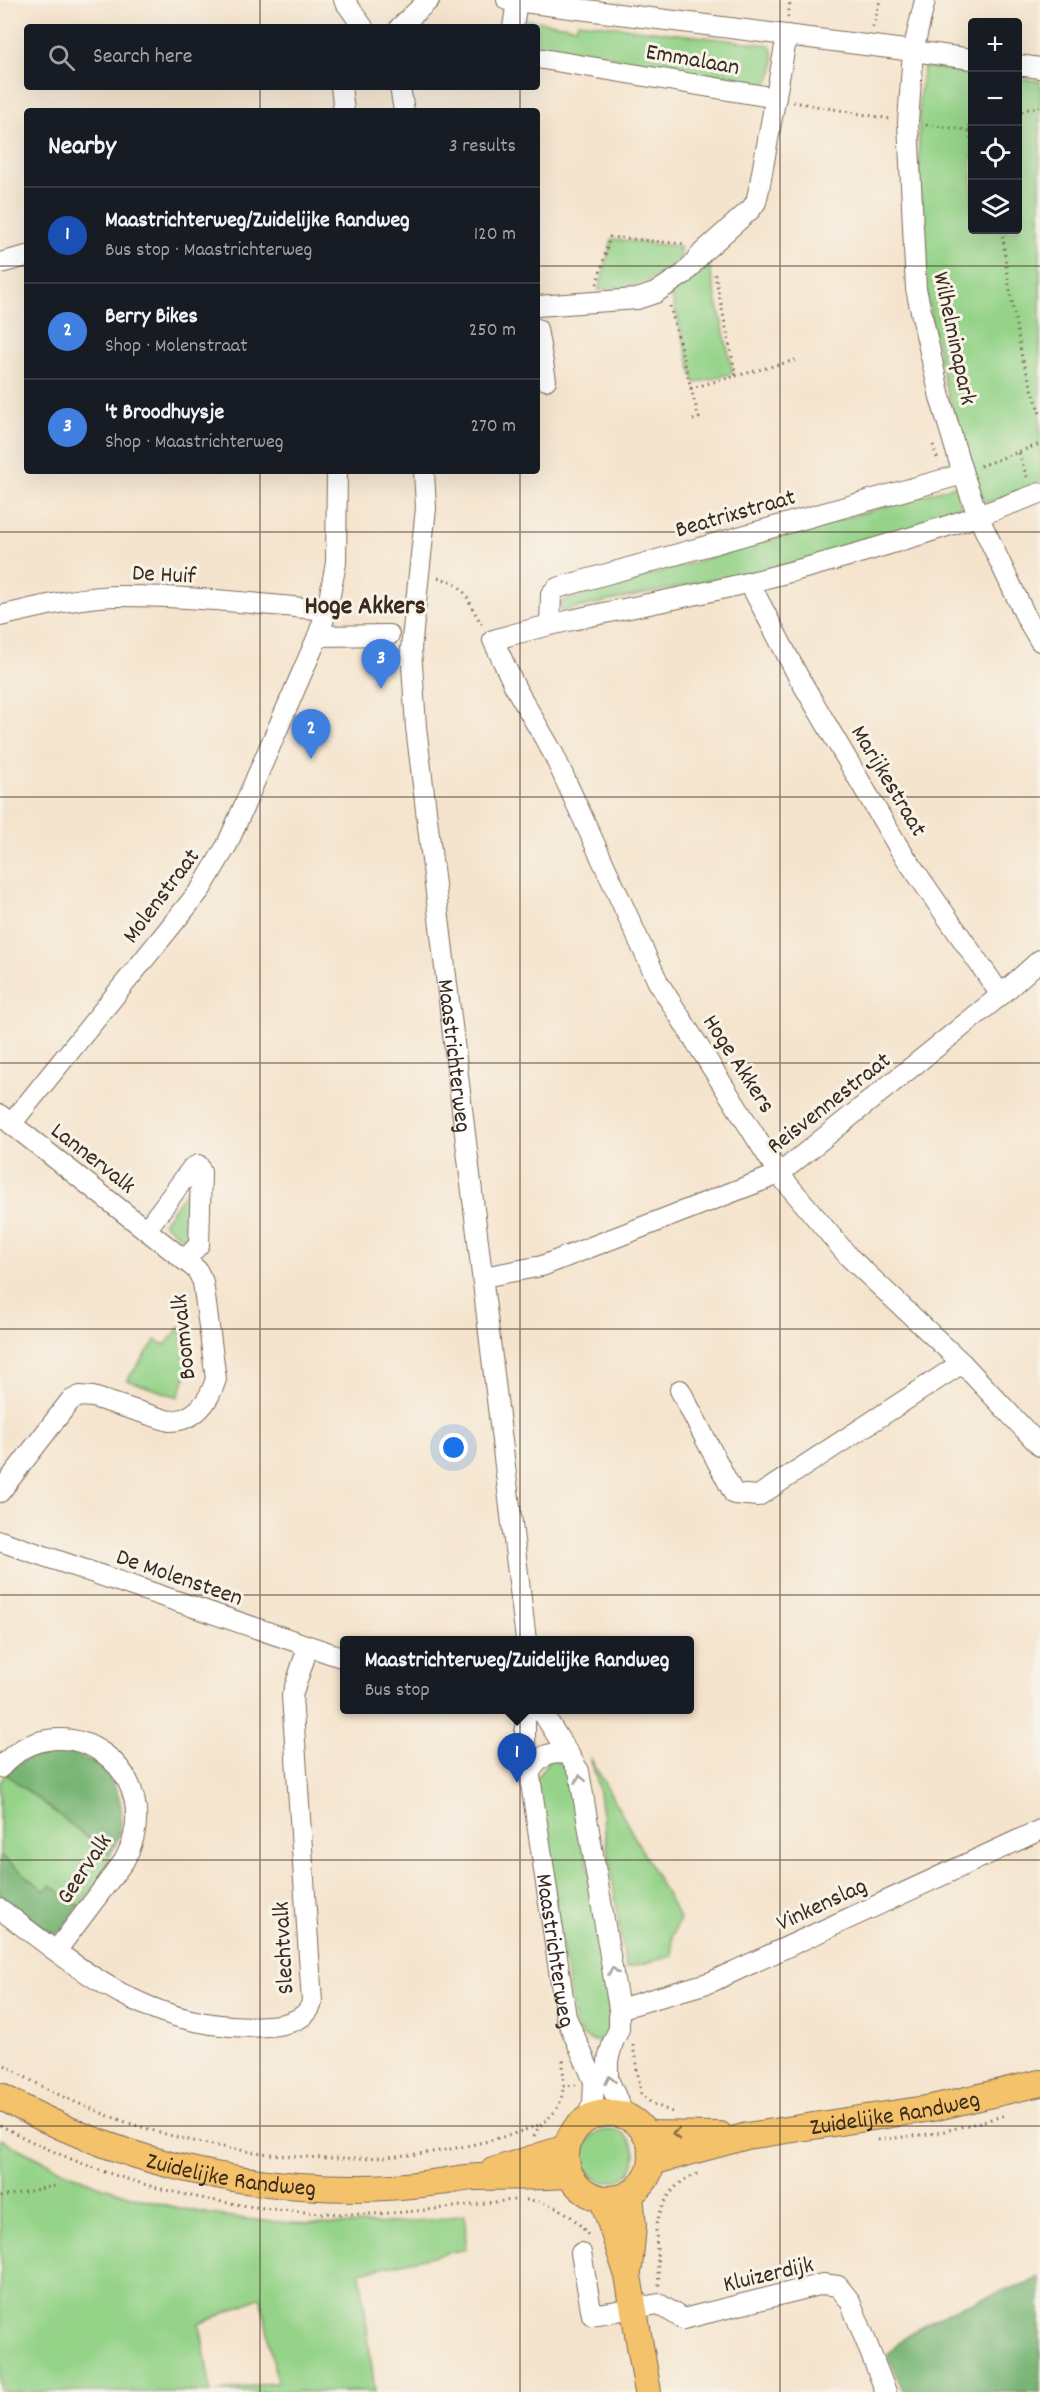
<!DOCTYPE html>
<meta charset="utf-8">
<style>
:root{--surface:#171b24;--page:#20242c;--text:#f1f3f6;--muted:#9ea1a6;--line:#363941;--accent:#c8321e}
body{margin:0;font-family:Dekko,sans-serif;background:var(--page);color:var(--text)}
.controls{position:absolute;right:18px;top:18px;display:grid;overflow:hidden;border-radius:6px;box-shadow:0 6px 24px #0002}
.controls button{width:54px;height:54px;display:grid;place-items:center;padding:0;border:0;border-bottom:2px solid var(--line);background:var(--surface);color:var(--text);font:30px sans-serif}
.you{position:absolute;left:454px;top:1448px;width:21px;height:21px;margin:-15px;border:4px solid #fff;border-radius:50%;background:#1a73e8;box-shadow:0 0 0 9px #1a73e833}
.badge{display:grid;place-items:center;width:39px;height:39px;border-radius:50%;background:var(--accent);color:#fff;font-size:20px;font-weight:700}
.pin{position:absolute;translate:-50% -50px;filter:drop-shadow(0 2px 3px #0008)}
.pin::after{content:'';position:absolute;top:32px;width:21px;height:18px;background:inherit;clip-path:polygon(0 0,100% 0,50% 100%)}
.popup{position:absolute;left:340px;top:1636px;width:354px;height:78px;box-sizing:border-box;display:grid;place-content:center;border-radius:6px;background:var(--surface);filter:drop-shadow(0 2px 4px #0005);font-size:20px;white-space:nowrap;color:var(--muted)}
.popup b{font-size:22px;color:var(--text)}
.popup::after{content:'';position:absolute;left:50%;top:100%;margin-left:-12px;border:12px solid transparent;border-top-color:var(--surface)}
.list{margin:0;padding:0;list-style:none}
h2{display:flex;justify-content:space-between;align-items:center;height:78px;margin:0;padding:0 24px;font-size:26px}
h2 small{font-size:20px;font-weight:400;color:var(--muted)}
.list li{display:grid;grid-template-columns:39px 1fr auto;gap:18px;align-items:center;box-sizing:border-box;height:96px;padding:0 24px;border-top:2px solid var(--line)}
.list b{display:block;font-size:22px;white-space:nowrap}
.list p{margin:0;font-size:20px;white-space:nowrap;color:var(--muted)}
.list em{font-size:20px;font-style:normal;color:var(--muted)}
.icon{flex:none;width:33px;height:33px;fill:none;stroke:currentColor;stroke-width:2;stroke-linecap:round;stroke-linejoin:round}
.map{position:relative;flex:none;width:1040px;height:2392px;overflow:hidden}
.search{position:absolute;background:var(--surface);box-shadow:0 6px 24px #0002;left:24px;top:24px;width:516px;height:66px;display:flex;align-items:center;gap:15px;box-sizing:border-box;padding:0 21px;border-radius:6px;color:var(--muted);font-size:22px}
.panel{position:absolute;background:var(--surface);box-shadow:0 6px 24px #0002;left:24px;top:108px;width:516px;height:366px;border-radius:6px}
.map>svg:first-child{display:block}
.green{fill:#95d389;stroke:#687e54;stroke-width:1.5}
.forest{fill:#78b575;stroke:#5a704a;stroke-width:1.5}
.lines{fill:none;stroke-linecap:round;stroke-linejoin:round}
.minor-casing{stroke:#7c6b5b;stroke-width:22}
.major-casing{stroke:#7c6b5b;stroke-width:28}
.path{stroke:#7c6b5b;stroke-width:3;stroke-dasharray:1.5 4.5;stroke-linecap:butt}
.minor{stroke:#fff;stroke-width:20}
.major{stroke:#f4c26a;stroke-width:26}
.oneway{stroke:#a79f9a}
.oneway2{stroke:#8e6e40}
.grid{fill:none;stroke:#3b2a1e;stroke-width:1.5;stroke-opacity:0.55}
.labels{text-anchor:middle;stroke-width:6;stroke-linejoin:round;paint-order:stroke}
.street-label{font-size:24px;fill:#3b2a1e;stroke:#f7f3e8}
.neighbourhood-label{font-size:26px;font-weight:bold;fill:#3b2a1e;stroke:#f7f3e8}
</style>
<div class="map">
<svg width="1040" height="2392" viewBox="0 0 1040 2392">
<rect width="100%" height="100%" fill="#f7f3e8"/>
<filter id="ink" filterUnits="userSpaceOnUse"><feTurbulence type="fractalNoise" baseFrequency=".0167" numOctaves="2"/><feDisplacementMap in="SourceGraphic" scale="12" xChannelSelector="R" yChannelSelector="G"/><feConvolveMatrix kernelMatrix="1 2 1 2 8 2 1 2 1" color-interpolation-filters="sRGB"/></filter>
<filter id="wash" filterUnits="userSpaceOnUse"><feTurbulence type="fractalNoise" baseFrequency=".008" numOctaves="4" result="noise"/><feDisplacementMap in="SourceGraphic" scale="24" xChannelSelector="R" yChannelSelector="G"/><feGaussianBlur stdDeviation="1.35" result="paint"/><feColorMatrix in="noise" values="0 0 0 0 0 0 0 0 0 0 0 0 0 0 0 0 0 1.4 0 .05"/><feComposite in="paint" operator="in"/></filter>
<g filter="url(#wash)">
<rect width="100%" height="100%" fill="#f5e4cd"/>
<!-- green -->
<g class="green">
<path d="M522,19L576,27L578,22L770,45C776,58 776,72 766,84L710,74L708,82L663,74L664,66L558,48L557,56L537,52V27H521Z"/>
<path d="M924,67L972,73V230H1018V79L1040,81V485L986,503L970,469L944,381L925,287L919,175V97Z"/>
<path d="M612,239L680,247L679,259C650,285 637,287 599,290Z"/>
<path d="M708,261L733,373L695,383L671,294Z"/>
<path d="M955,486L963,516L805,561L561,611L562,601Z"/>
<path d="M194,1180L191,1244L163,1223Z"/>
<path d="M181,1326L189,1367L178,1397L127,1380L156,1340L165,1345Z"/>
<path d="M590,1757L680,1919L672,1936L673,1956L626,1968L597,1781Z"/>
<path d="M549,1759L570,1764L615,2016L608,2038C591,2045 585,2039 575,2026L536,1780Z"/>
<path d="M6,1774L110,1855L101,1877L79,1906L50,1885L46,1892L0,1855V1782Z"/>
<circle cx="609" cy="2156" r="26"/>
<path d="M0,2139C31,2155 63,2172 95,2184C188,2218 294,2229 393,2223C417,2222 441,2218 465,2215L466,2249L360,2272L375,2392H215L277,2382L261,2297L200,2324L211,2392H0Z"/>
</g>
<!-- forest -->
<g class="forest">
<path d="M50,1751C108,1751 140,1804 110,1855L6,1774L26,1758Z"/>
<path d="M0,1855L45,1891L50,1885L79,1906L58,1933L54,1934L48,1932L0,1895Z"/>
<path d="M1040,2278V2392H904L887,2355L907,2335L954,2309Z"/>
</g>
</g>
<g filter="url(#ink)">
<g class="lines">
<defs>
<g id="minor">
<path d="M344,0L363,27"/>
<path d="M507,0L913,51L925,0"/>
<path d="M400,27L429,0"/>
<path d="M513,27L517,1"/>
<path d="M537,58L776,98"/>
<path d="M972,59L913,51L908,122L916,289L940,397L963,474L978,516L1040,493"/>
<path d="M1018,65L1040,68"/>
<path d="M341,87L344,111"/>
<path d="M400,87L404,111"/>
<path d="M0,263L27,256"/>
<path d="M537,306L637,299L655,293L684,274L703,252L751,209L756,202L759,189L787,35"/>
<path d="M537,329L546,380"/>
<path id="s1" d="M424,471L426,508L411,649L416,727L526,1640"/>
<path d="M749,582L798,676L899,848L1001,995"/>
<path d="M0,616C39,607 81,596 121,596C190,596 259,604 327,610"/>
<path d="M550,624L551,594L557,588L963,474"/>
<path d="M318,636L389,635"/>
<path d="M1040,641L1027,619L978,516C903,541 828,563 751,582C665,603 578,615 493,640L515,687L553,753L658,982L779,1174L849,1257L962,1363L1040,1446"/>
<path d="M0,1115L197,1270L203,1282L216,1379C209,1402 195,1421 169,1421L93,1397L80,1396L70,1401L0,1492"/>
<path d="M11,1124L201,889L227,845L318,636L327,610L336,563L337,471"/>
<path d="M146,1230L192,1168L198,1165L201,1172L199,1245L184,1260"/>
<path d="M483,1277L542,1266L779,1174L1001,995L1040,960"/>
<path d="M680,1390L734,1494L758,1496L962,1363"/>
<path d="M0,1541L344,1658"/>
<path id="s2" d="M529,1710L525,1720V1743L566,2017L594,2081L593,2103L586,2119"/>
<path d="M541,1710L579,1771L619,2009V2029L613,2042L608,2060V2079L624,2115"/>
<path d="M0,1768C63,1695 173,1772 124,1861L56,1951"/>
<path d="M529,1774C540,1755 548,1751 569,1754"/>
<path d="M0,1909C85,1973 154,2034 268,2026C285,2025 308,2020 312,2002L292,1696L308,1647"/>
<path d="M619,2009L711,1982L1040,1830"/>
<path d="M581,2253L592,2315L659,2304L683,2319L823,2284L838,2286L850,2301L886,2392"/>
</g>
<g id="major">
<path id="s3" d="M0,2096C112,2158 227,2188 356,2188C383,2188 411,2186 438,2182C451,2181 465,2177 478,2177C508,2176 538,2177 569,2175"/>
<circle cx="609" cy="2156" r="43"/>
<path d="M646,2134L720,2135"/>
<path id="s4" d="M652,2162L747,2136L932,2108L1040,2083"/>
<path d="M493,2171L566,2148"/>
<path d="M603,2200L628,2276L648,2392"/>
<path d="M629,2267L633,2227L630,2194"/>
</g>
</defs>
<!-- minor casing -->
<use href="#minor" class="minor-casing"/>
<!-- major casing -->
<use href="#major" class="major-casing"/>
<!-- path -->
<g class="path">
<path d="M788,17L790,0"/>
<path d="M873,27L880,0"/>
<path d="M972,77L969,130L972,145"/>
<path d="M793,102L890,119"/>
<path d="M1018,116L1023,110L1040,107"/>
<path d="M926,125L969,130"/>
<path d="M1002,230L1007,274L1022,358L1040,413"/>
<path d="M597,284L610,237L684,244"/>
<path d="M670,306L691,388L736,376L714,270"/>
<path d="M736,376L799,359"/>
<path d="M691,388L699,418L693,420"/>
<path d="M933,445L937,458"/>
<path d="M1019,453L1027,477"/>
<path d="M980,466L1040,444"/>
<path d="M438,578C470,584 465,601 482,624"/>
<path d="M633,2045L641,2093L651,2103L672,2112"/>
<path d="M0,2062C150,2158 371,2188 539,2125"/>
<path d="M563,2086L576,2085"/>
<path d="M0,2125C110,2186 234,2213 359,2214C410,2214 463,2205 514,2200"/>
<path d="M534,2136C539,2124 547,2121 555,2111C566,2097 563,2077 563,2060"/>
<path d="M878,2140L937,2133L1003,2116"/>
<path d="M0,2197L59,2185"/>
<path d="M526,2200C552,2201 573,2214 588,2235"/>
<path d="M656,2224C664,2200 673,2182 698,2174"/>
<path d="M656,2230L659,2287"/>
</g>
<!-- minor -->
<use href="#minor" class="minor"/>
<!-- major -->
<use href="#major" class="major"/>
</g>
<!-- one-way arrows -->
<defs><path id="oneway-chevron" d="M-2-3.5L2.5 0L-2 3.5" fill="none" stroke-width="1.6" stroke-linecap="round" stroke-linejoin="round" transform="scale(1.5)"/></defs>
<g class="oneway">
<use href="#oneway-chevron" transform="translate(580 1779) rotate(-101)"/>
<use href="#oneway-chevron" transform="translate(613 1971) rotate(-100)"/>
<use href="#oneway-chevron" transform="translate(610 2080) rotate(-101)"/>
</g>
<use class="oneway2" href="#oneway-chevron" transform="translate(676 2134) rotate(180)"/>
</g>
<!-- grid -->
<path class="grid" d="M260,0V27M520,0V27M780,0V2392M260,87V111M520,87V111M0,266H27M537,266H1040M260,471V2392M520,471V2392M0,532H1040M0,797H1040M0,1063H1040M0,1329H1040M0,1595H1040M0,1860H1040M0,2126H1040"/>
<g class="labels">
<!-- street labels -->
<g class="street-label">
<text transform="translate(693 58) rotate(10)" y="8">Emmalaan</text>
<text transform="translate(956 338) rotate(78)" y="8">Wilhelminapark</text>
<text transform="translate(735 512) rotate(-16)" y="8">Beatrixstraat</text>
<text transform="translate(164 573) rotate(3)" y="8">De Huif</text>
<text transform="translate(890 780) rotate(59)" y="8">Marijkestraat</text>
<text transform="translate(160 895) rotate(-53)" y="8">Molenstraat</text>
<text dy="8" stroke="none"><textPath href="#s1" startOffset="588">Maastrichterweg</textPath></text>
<text transform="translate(740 1063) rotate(57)" y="8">Hoge Akkers</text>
<text transform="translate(828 1102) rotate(-38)" y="8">Reisvennestraat</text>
<text transform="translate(94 1157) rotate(38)" y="8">Lannervalk</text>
<text transform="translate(182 1337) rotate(-96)" y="8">Boomvalk</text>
<text transform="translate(180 1576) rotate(19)" y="8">De Molensteen</text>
<text transform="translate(83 1868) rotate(-56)" y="8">Geervalk</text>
<text transform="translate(821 1903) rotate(-25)" y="8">Vinkenslag</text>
<text transform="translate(282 1948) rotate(-93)" y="8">Slechtvalk</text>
<text dy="8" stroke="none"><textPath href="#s2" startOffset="243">Maastrichterweg</textPath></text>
<text dy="8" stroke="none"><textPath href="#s4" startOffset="248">Zuidelijke Randweg</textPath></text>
<text dy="8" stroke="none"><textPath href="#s3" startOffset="246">Zuidelijke Randweg</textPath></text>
<text transform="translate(768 2273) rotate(-13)" y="8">Kluizerdijk</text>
</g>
<!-- neighbourhood labels -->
<g class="neighbourhood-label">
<text x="365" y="613">Hoge Akkers</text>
</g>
</g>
</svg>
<div class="controls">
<button>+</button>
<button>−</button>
<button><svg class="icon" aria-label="locate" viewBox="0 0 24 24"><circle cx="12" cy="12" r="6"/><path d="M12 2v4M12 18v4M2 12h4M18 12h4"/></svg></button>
<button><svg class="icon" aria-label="layers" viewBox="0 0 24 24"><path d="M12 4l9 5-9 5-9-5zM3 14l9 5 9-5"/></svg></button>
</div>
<div class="you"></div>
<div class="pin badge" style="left:517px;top:1783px;background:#1a4fb4">1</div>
<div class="popup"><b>Maastrichterweg/Zuidelijke Randweg</b>Bus stop</div>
<div class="pin badge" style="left:311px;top:759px;background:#3f7fe0">2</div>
<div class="pin badge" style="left:381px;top:689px;background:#3f7fe0">3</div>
<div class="search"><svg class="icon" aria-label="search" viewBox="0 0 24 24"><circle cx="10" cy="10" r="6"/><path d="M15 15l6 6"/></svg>Search here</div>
<section class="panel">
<h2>Nearby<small>3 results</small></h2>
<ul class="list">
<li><span class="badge" style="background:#1a4fb4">1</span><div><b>Maastrichterweg/Zuidelijke Randweg</b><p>Bus stop · Maastrichterweg</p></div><em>120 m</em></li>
<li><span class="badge" style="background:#3f7fe0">2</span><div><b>Berry Bikes</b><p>Shop · Molenstraat</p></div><em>250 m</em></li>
<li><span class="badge" style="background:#3f7fe0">3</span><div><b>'t Broodhuysje</b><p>Shop · Maastrichterweg</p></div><em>270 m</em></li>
</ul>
</section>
</div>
